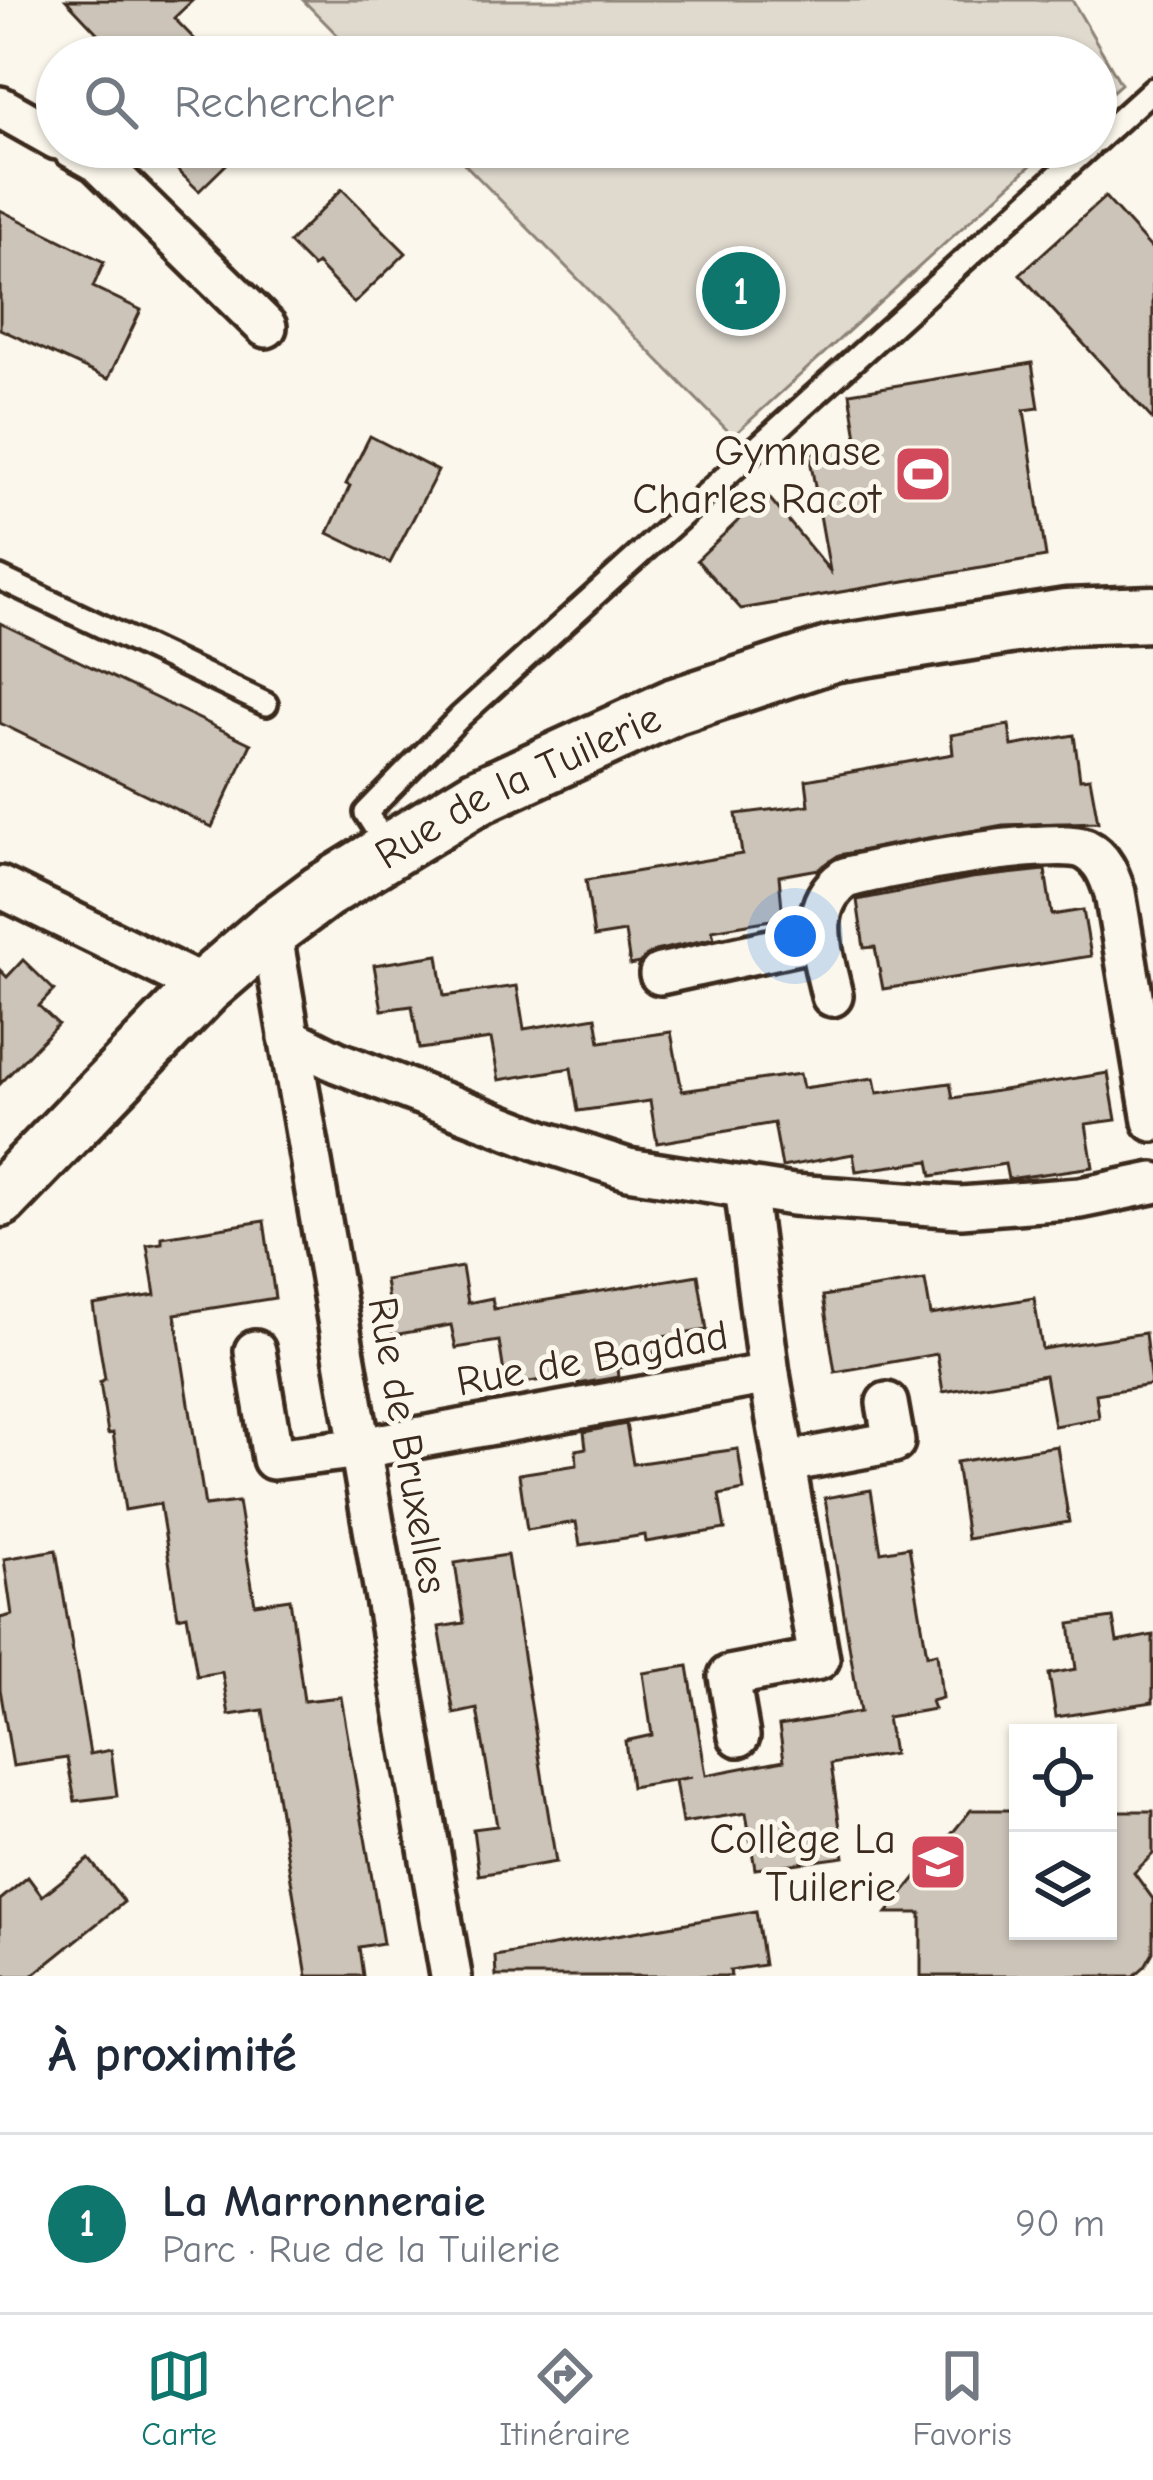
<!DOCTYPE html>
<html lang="fr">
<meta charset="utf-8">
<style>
:root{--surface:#fff;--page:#f2f2f3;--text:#1f2937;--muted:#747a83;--line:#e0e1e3;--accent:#0f766e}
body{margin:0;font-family:"Comic Neue",sans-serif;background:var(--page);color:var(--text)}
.controls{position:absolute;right:36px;bottom:36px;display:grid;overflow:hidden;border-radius:0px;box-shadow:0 3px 9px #0004}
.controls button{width:108px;height:108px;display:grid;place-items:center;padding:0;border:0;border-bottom:3px solid var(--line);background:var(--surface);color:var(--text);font:60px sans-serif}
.you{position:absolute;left:795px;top:936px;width:42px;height:42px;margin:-30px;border:9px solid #fff;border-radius:50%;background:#1a73e8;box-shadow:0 0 0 18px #1a73e833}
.badge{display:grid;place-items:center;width:78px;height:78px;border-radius:50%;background:var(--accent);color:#fff;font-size:39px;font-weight:700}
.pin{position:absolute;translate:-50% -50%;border:6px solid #fff;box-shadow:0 3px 12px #0006}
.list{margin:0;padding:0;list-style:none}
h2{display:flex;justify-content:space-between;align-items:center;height:156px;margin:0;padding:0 48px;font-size:51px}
h2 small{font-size:39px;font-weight:400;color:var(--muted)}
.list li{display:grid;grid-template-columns:78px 1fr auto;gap:36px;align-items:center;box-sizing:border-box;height:180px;padding:0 48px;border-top:3px solid var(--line)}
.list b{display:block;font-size:45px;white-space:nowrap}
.list p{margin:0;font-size:39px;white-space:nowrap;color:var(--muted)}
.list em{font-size:39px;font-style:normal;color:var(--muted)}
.icon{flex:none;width:66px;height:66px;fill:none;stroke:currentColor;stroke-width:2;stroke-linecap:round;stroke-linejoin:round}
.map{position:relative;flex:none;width:1153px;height:1976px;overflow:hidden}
.search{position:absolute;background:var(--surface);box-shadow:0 3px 9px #0004;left:36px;right:36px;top:36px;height:132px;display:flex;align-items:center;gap:30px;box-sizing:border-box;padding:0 42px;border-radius:66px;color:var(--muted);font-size:45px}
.sheet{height:336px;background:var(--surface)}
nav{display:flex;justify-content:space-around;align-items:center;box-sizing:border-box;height:168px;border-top:3px solid var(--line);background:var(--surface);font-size:33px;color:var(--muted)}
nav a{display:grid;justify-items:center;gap:6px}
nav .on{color:var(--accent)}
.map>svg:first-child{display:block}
.green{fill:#dfd9ce;stroke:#8d8276;stroke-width:3}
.building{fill:#ccc4b9;stroke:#3b2a1e;stroke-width:3}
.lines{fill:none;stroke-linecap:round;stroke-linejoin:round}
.lane-casing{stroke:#3b2a1e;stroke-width:30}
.street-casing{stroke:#3b2a1e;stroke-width:48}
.secondary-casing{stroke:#3b2a1e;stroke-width:63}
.lane{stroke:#fbf7ec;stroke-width:21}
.street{stroke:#fbf7ec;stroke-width:39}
.secondary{stroke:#fbf7ec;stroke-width:54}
.labels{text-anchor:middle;stroke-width:10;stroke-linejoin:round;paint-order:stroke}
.poi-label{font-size:42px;fill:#3b2a1e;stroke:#fbf7ec;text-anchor:end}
.street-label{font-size:42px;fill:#3b2a1e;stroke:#fbf7ec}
</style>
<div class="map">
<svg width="1153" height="1976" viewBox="0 0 1153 1976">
<rect width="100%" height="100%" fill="#fbf7ec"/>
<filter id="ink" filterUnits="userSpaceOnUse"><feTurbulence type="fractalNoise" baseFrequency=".00833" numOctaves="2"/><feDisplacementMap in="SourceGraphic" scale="24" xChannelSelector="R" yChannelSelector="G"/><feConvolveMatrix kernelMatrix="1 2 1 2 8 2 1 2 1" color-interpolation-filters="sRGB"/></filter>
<g filter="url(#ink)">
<!-- green -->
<g class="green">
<path d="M303,0H1072L1121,84L1096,106V57H359Z"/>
<path d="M448,147H1051L733,436Z"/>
</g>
<!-- building -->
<g class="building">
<path d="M66,0H193L174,18L212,57H120Z"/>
<path d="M154,147H244L199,191Z"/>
<path d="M342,189L406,253L354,303L317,264L313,267L289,243Z"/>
<path d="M1105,197L1153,250V420L1020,274Z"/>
<path d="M0,210L104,262L93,287L141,310L108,379L0,329Z"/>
<path d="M1032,363L1039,408L1024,410L1046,557L741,609L697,560L766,494L830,571L809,453L858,444L850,393Z"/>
<path d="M370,436L438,471L390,563L328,533L350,486L346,484Z"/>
<path d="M0,623L251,744L212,827L0,723Z"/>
<path d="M1009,725L1012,746L1074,735L1080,779L1090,778L1098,822L1003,825L839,855L819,869L779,876L783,918L712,930L714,938L655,951L639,963L630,965L625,932L594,937L586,880L742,854L736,814L809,805L806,780L953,754L951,735Z"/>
<path d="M1045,870L1052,915L1083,910L1091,956L883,989L875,947L864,948L857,900L971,878Z"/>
<path d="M438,955L444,996L517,986L524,1029L596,1017L600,1042L671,1032L682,1091L800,1074L803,1088L874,1078L877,1093L950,1083L953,1098L1108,1073L1116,1120L1086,1124L1093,1167L1008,1179L1005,1164L932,1176L929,1161L856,1171L853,1154L782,1167L774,1123L657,1143L650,1101L578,1111L571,1068L499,1080L491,1039L419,1049L412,1006L382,1010L374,965Z"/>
<path d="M23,960L54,990L39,1006L58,1024L0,1084V970L7,977Z"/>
<path d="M264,1221L275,1298L175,1314L205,1506L238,1502L255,1604L290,1599L304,1701L341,1697L383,1943L359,1947L363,1976H307L263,1710L229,1715L222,1672L197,1676L187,1615L178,1617L160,1504L125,1510L113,1433L108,1434L100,1382L105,1379L93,1305L155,1295L147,1245L162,1243V1237Z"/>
<path d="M462,1267L468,1303L492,1298L494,1309L698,1275L707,1330L650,1339L654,1362L617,1368L618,1377L578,1384L577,1374L506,1386L499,1341L456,1348L451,1325L393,1335L385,1280Z"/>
<path d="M925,1280L931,1315L1034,1298L1042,1349L1145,1333L1151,1385L1096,1394L1099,1418L1054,1426L1045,1375L943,1392L937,1354L835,1372L823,1296Z"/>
<path d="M626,1424L633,1464L738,1449L744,1490L719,1495L725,1529L646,1542L645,1535L580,1545L576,1522L527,1530L519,1474L577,1465L576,1450L586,1448L584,1432Z"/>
<path d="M1057,1446L1069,1522L967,1539L956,1462Z"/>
<path d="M871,1490L881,1552L909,1547L927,1655L937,1653L942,1698L931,1701L934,1709L887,1717L893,1754L831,1764L844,1857L755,1869L746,1813L682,1823L675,1780L692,1777L631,1787L625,1741L652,1735L643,1673L688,1666L706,1775L784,1760L779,1726L860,1712L825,1498Z"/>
<path d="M56,1550L90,1754L111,1750L117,1796L75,1801L67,1758L13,1766L0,1689V1618L12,1615L4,1559Z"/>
<path d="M507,1555L556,1862L479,1875L473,1829L497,1826L487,1767L477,1709L454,1714L439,1627L464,1623L455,1563Z"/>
<path d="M1113,1618L1117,1642L1153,1635V1702L1056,1717L1049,1674L1076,1669L1070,1624Z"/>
<path d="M971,1810H1018V1931H1108V1811H1153V1854L1134,1873L1153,1899V1952L1145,1966L1134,1976H921V1913H887Z"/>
<path d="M89,1859L124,1902L32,1976H0V1900L28,1877L42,1896Z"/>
<path d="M756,1911L764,1965L730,1970L731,1976H496L495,1956Z"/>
</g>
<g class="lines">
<defs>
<g id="lane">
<path d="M1096,141L1153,89"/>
<path d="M0,578L266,704"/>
<path d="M389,849L366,813L461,716L1089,147"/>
</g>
<g id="street">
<path d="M0,107L57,139"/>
<path d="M72,147L97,161L266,327"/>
<path d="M0,887L205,987"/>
<path d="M271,930L451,1976"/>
<path d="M660,974L820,939"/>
<path d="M832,996C823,954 804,907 845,878C883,867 1055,835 1085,849C1103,858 1109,875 1115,893L1153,1121"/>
<path d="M289,1038L337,1062L542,1141L628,1169L793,1195L961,1207L1080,1198L1153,1183"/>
<path d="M255,1351L273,1459L361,1448L769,1374"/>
<path d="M787,1462L894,1442L887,1403"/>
<path d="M739,1736L729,1676L819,1659L769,1374L745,1187"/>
</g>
<g id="secondary">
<path id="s1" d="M0,1199L205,987L271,930L322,892L477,797L675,706L832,654L1066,617L1153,614"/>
</g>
</defs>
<!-- lane casing -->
<use href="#lane" class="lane-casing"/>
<!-- street casing -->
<use href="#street" class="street-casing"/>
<!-- secondary casing -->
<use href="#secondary" class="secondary-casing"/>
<!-- lane -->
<use href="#lane" class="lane"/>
<!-- street -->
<use href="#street" class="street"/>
<!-- secondary -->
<use href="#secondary" class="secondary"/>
</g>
</g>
<!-- icons -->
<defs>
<symbol id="stadium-square" viewBox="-11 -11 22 22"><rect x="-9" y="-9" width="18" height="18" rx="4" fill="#d1495b" stroke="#fbf7ec"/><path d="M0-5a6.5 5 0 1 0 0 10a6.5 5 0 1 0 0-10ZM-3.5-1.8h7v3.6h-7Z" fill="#fff"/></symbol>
<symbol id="school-square" viewBox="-11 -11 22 22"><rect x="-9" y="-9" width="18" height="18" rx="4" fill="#d1495b" stroke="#fbf7ec"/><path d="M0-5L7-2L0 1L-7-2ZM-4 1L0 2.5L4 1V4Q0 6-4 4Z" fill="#fff"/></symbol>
</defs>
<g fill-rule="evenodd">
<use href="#stadium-square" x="890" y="441" width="66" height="66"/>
<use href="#school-square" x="905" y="1829" width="66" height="66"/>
</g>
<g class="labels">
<!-- poi labels -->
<g class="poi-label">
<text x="881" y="465">Gymnase<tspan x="881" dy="48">Charles Racot</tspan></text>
<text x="896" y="1853">Collège La<tspan x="896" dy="48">Tuilerie</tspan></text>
</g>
<!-- street labels -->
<g class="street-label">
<text dy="15" stroke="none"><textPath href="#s1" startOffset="669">Rue de la Tuilerie</textPath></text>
<text transform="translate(592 1357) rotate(-10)" y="15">Rue de Bagdad</text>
<text transform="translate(409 1445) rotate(80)" y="15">Rue de Bruxelles</text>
</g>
</g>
</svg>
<div class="controls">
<button><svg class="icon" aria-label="locate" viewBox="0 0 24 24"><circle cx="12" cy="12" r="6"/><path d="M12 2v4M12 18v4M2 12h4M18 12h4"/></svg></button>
<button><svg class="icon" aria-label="layers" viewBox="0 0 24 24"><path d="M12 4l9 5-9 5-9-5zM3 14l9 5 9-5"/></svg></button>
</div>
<div class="you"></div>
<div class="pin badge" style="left:741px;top:291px">1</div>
<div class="search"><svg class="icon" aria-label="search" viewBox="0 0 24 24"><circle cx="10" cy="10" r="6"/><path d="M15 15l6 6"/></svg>Rechercher</div>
</div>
<section class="sheet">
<h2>À proximité<small></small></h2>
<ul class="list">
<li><span class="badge">1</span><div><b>La Marronneraie</b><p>Parc · Rue de la Tuilerie</p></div><em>90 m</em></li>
</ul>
</section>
<nav>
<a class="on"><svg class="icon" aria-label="map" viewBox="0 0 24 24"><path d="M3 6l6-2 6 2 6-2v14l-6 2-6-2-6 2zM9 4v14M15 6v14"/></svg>Carte</a>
<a><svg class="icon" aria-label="directions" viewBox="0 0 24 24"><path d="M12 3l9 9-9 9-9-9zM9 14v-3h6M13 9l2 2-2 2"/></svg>Itinéraire</a>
<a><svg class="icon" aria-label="saved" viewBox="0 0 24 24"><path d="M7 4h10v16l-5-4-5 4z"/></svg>Favoris</a>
</nav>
